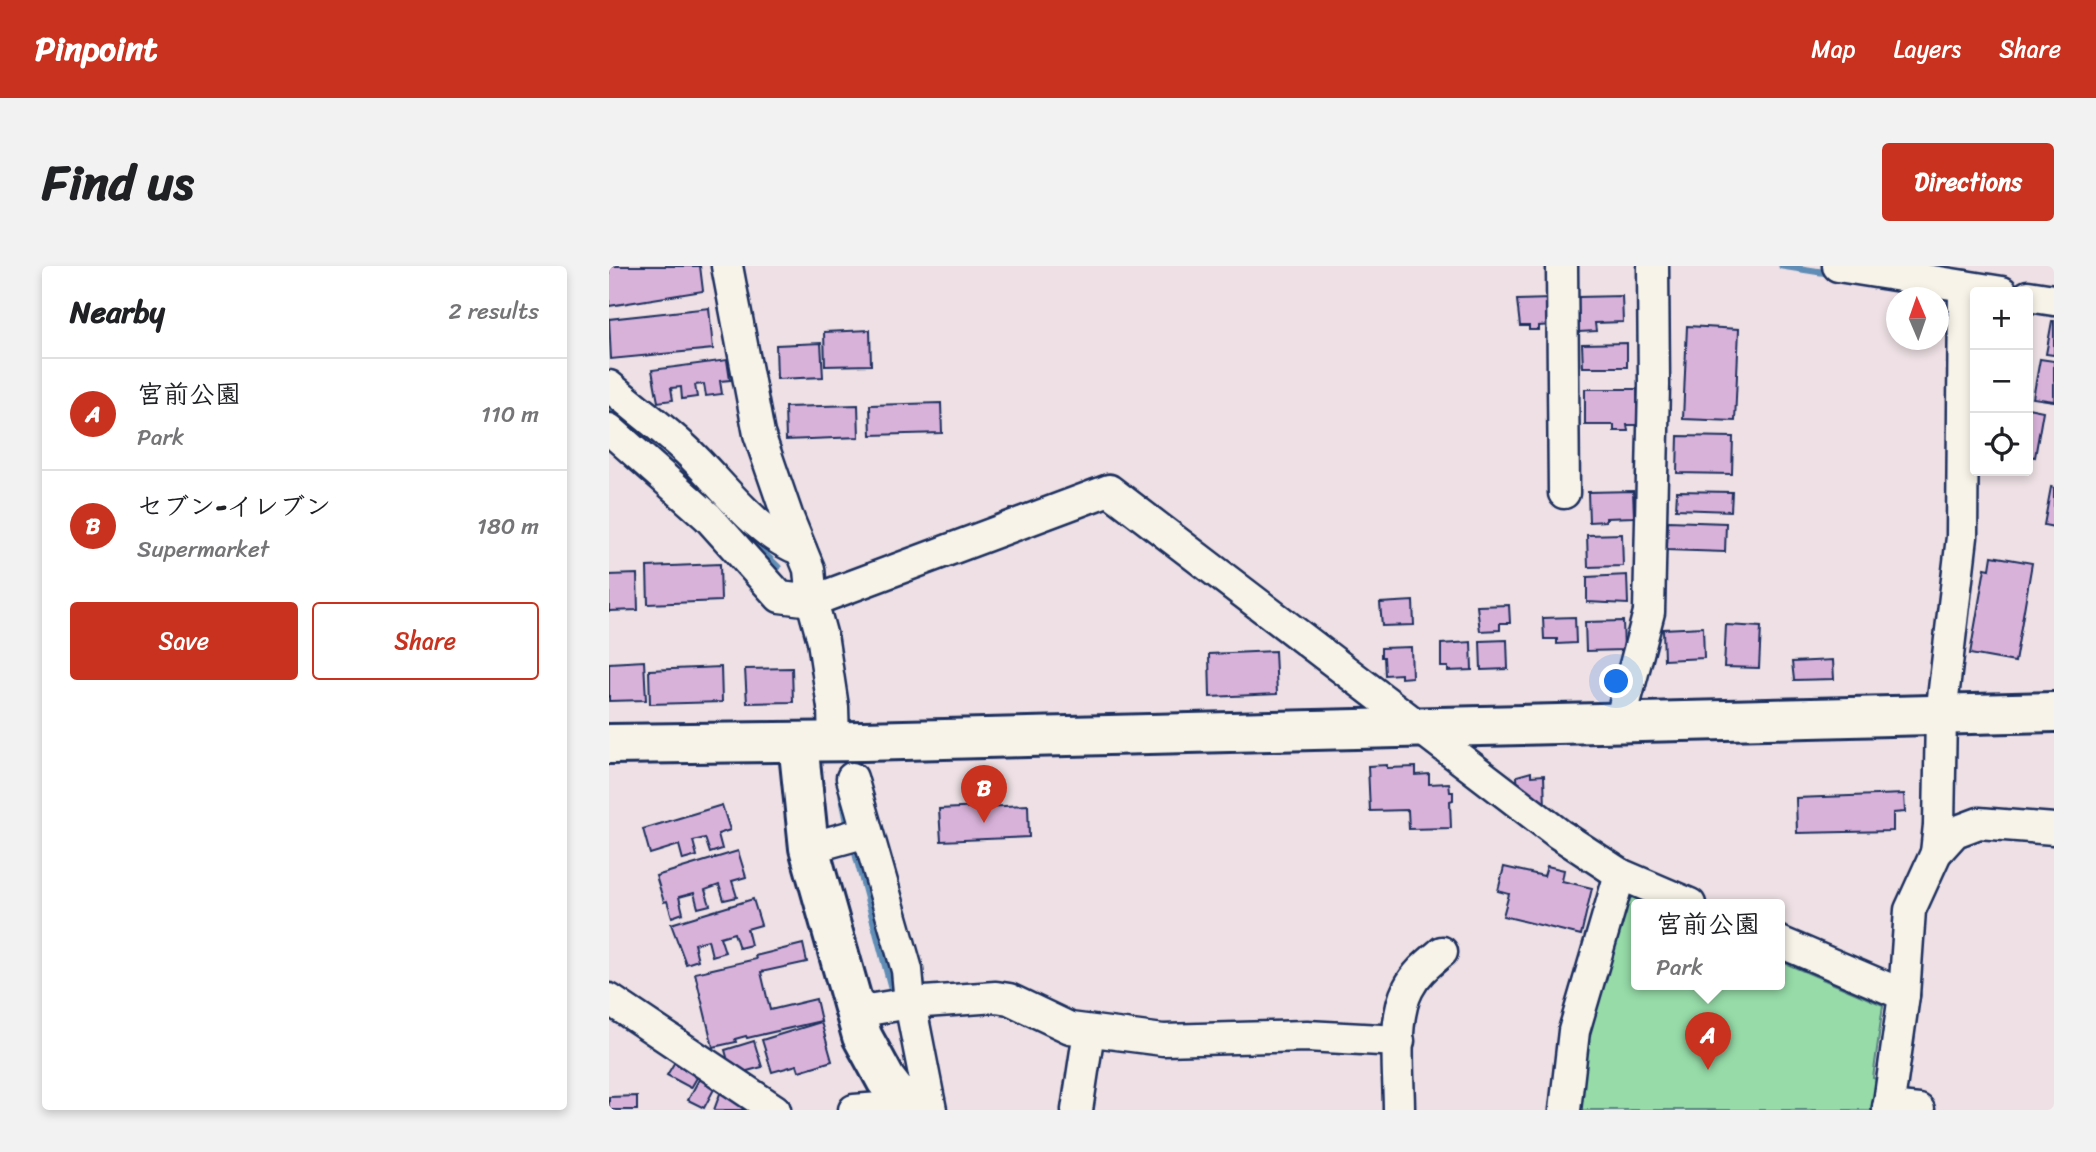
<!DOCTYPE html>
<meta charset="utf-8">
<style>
:root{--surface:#fff;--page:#f2f2f2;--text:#202124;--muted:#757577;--line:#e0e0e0;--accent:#c8321e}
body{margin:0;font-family:Sriracha,"Klee One",sans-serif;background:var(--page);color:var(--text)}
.controls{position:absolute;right:21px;top:21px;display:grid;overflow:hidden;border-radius:7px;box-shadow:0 4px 10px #0003}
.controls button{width:63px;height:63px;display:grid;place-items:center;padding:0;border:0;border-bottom:2px solid var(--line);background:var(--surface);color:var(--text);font:35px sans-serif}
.compass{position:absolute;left:1277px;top:21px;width:63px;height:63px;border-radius:50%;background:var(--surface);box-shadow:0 4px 10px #0003;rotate:358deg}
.you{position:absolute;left:1008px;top:416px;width:24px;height:24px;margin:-18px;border:5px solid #fff;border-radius:50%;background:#1a73e8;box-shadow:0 0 0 10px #1a73e833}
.badge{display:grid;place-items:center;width:46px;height:46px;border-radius:50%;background:var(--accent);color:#fff;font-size:23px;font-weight:700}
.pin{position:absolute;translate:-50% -58px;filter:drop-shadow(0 2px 4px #0008)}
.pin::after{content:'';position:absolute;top:37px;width:24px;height:21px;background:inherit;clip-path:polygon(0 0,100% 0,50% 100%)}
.popup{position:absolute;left:1022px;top:633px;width:154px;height:91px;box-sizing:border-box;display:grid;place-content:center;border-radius:7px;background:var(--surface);filter:drop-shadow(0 2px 5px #0005);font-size:23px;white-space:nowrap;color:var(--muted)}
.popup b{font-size:26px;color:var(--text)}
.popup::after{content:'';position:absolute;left:50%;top:100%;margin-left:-14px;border:14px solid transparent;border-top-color:var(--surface)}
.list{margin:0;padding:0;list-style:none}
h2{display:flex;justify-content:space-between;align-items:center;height:91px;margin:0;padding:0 28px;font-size:30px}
h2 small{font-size:23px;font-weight:400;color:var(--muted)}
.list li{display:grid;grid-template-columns:46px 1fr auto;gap:21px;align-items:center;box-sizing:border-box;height:112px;padding:0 28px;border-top:2px solid var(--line)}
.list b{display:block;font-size:26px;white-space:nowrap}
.list p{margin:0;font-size:23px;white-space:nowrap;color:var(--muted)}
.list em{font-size:23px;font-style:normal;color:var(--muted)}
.actions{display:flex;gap:14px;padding:21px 28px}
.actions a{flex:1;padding:16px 0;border:2px solid var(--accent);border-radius:7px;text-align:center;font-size:24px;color:var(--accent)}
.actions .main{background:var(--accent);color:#fff}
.icon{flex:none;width:38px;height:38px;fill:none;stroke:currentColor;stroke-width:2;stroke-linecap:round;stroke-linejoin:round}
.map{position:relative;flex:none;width:1445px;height:844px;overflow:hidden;border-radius:7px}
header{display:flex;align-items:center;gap:42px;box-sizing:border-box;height:98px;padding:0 35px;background:var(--accent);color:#fff}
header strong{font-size:33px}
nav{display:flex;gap:38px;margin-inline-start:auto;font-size:24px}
.intro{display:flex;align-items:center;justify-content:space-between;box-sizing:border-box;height:168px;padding:0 42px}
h1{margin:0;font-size:49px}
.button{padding:18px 32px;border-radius:7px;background:var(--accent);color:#fff;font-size:24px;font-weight:700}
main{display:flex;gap:42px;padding:0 42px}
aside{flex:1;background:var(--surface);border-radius:7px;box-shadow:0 4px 10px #0003}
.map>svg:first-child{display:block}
.green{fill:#96dba8;stroke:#588583;stroke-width:2}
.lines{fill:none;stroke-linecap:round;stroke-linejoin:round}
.stream{stroke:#618db5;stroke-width:7}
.building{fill:#d9b2da;stroke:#1b2f5e;stroke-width:2}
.street-casing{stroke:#1b2f5e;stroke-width:35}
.secondary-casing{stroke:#1b2f5e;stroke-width:44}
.street{stroke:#f7f3e8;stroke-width:30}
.secondary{stroke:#f7f3e8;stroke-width:38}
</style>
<header>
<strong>Pinpoint</strong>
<nav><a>Map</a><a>Layers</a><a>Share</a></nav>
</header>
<div class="intro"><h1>Find us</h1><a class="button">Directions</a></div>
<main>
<aside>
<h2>Nearby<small>2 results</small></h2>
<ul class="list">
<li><span class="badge">A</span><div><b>宮前公園</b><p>Park</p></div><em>110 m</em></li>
<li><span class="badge">B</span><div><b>セブン-イレブン</b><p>Supermarket</p></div><em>180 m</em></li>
</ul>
<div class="actions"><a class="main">Save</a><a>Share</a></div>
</aside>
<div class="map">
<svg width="1445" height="844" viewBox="0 0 1445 844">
<rect width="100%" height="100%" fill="#eee0e4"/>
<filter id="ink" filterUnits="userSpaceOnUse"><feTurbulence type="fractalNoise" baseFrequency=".0143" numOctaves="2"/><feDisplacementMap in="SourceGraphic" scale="14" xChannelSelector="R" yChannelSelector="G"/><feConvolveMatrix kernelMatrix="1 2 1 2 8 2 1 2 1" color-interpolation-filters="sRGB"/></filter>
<g filter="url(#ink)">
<!-- green -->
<path class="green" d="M1014,627L1039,638H1027V718H1171V695L1274,739L1264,812L1271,814L1266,844H968L976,765Z"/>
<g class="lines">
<!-- stream -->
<g class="stream">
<path d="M1173,0L1225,8"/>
<path d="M0,143L64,201"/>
<path d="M119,252L169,301"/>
<path d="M233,530L240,563"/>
<path d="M244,578L285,732"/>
</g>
</g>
<!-- building -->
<g class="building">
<path d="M0,0H91L94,25L0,40Z"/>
<path d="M1013,30L1014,56L986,57L987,65L970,66L969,31Z"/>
<path d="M941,33L942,59L930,60V64H920V60H911L908,34Z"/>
<path d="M100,42L104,83L2,93L0,53Z"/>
<path d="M1443,55H1445V89L1437,88Z"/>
<path d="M1078,60L1130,63L1126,155L1074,153Z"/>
<path d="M261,64L262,99L216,100L215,66Z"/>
<path d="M212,77L214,111L168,113L167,79Z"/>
<path d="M1018,77V101H974L973,78Z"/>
<path d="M1431,93L1445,95V135L1424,132Z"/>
<path d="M118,94L121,114L111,115L113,128L97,130L95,118L86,119L88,131L73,133L72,121L62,122L64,134L49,136L43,104Z"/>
<path d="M976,123H1028V159H1018L1019,165H1005V159H976Z"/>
<path d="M332,137L333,167L262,169L261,139Z"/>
<path d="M249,139L250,171L177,174L176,141Z"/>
<path d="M1419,142L1434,145L1426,191L1419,190Z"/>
<path d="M1069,170L1124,171L1123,208L1068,207Z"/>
<path d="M1442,221L1445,222V261L1435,259Z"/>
<path d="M1024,225L1025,251L997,252V255L980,256L979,226Z"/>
<path d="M1068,225L1123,226L1122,245L1067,243Z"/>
<path d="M1059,255L1117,257L1116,286L1058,284Z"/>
<path d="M1013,268L1014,300L979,301L978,269Z"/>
<path d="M1383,290L1423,297L1406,396L1361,388L1376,302L1381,303Z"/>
<path d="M111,298L112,335L39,338L38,301Z"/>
<path d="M28,308L29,344L0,345V309Z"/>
<path d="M1018,309L1019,338L978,336V311Z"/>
<path d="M804,335L805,359L773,360L771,337Z"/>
<path d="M900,339L901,357H891V364L871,365L868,340Z"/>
<path d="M966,351L967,377L948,378V373H935L934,352Z"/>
<path d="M1014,355L1015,384L977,385L976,356Z"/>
<path d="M1117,359L1152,361L1150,402L1115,401Z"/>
<path d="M1094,361L1095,392L1055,394L1054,363Z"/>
<path d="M898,374L899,403L872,404L871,375Z"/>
<path d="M862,376L863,404L839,405V401H832V378Z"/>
<path d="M802,381L803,411L792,412V408L776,409L775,391H772V382Z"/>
<path d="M666,385L668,428L601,431L600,388Z"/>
<path d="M1224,394L1225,413L1185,414L1183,396Z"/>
<path d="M35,395L37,434L0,435V397Z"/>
<path d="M112,401L113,436L41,438L40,404Z"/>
<path d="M183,402L184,436L138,437L136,403Z"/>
<path d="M778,499V502L807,501V509L820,508V518L840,517L841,526H844V534L841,535L842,562L800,563L799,544L761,545L759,500Z"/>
<path d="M922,506V510L935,509L936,543L909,528L908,510Z"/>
<path d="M1295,528L1296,546L1284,547V565L1188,567L1187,532Z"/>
<path d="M113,539L121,564L109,568L113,583L101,587L96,572L84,575L88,590L74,594L70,579L41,588L34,563Z"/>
<path d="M419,539L420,571L332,575L330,543Z"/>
<path d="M129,585L137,611L123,615L128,631L115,634L110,619L96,624L101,639L89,642L85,627L70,631L74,647L63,651L58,635L55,636L47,610Z"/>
<path d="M938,600L955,604L953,615L983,622L972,669L894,650L900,628L889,625L895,601L935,610Z"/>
<path d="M144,633L152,659L138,663L142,679L130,682L125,667L111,671L116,686L103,690L99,674L85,678L89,694L77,698L62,658Z"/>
<path d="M194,678L198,696L152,706L161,744L207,733L212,755L138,772L137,770L126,773L127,776L104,781L86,707L147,693L146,690Z"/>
<path d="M212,756L223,795L190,805L188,799L163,806L153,774Z"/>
<path d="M145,775L153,801L123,809L116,784Z"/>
<path d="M70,789L93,803L82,822L58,809Z"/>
<path d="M95,804L111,812L95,842L79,834Z"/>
<path d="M112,825L150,844H105Z"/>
<path d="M28,830V844H0V831Z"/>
</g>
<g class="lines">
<defs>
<g id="street">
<path d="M118,0L150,168L178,249L200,303L203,335L214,375L224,441L225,475"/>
<path d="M953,0L955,227"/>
<path d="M1229,0L1393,26"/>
<path d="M1419,30L1445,34"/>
<path d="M0,120C25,141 51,160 75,182C111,215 145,267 192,284"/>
<path d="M0,163L99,251L171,331L203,335L500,224L950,568L1011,608L1081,638"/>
<path d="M1011,456L1040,346L1045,119L1044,0"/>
<path d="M243,512L298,704L301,737L322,844"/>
<path d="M200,582L258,566"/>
<path d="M1327,587L1330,559L1332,449L1353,271L1355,20"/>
<path d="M1171,676L1295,729"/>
<path d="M0,733L166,844"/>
<path d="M247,746L301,737L387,731L400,733L461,762L554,774L698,770L790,775"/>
<path d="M1279,841L1310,844"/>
<path d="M245,844L297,840V844"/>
<path d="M468,844L480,765"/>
<path d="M790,844C790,809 783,754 799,723C807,707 820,697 833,686"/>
<path d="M956,844L965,765L1011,608"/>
<path d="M1279,844L1295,729L1301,644L1327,587L1346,566L1370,557L1445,563"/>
</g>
<g id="secondary">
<path d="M189,476L200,582L253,770L277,814L297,840"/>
<path d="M0,478L254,475L1445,446"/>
</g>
</defs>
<!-- street casing -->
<use href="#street" class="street-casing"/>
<!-- secondary casing -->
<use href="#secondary" class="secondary-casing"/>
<!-- street -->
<use href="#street" class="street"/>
<!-- secondary -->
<use href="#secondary" class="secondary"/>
</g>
</g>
</svg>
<div class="controls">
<button>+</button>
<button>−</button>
<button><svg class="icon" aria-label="locate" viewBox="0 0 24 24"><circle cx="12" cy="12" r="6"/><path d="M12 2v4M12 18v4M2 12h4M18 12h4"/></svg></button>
</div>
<svg class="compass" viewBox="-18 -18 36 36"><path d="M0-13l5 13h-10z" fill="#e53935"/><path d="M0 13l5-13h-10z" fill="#757577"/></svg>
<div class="you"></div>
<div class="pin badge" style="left:1099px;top:804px">A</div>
<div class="popup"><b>宮前公園</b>Park</div>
<div class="pin badge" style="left:375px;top:557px">B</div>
</div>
</main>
